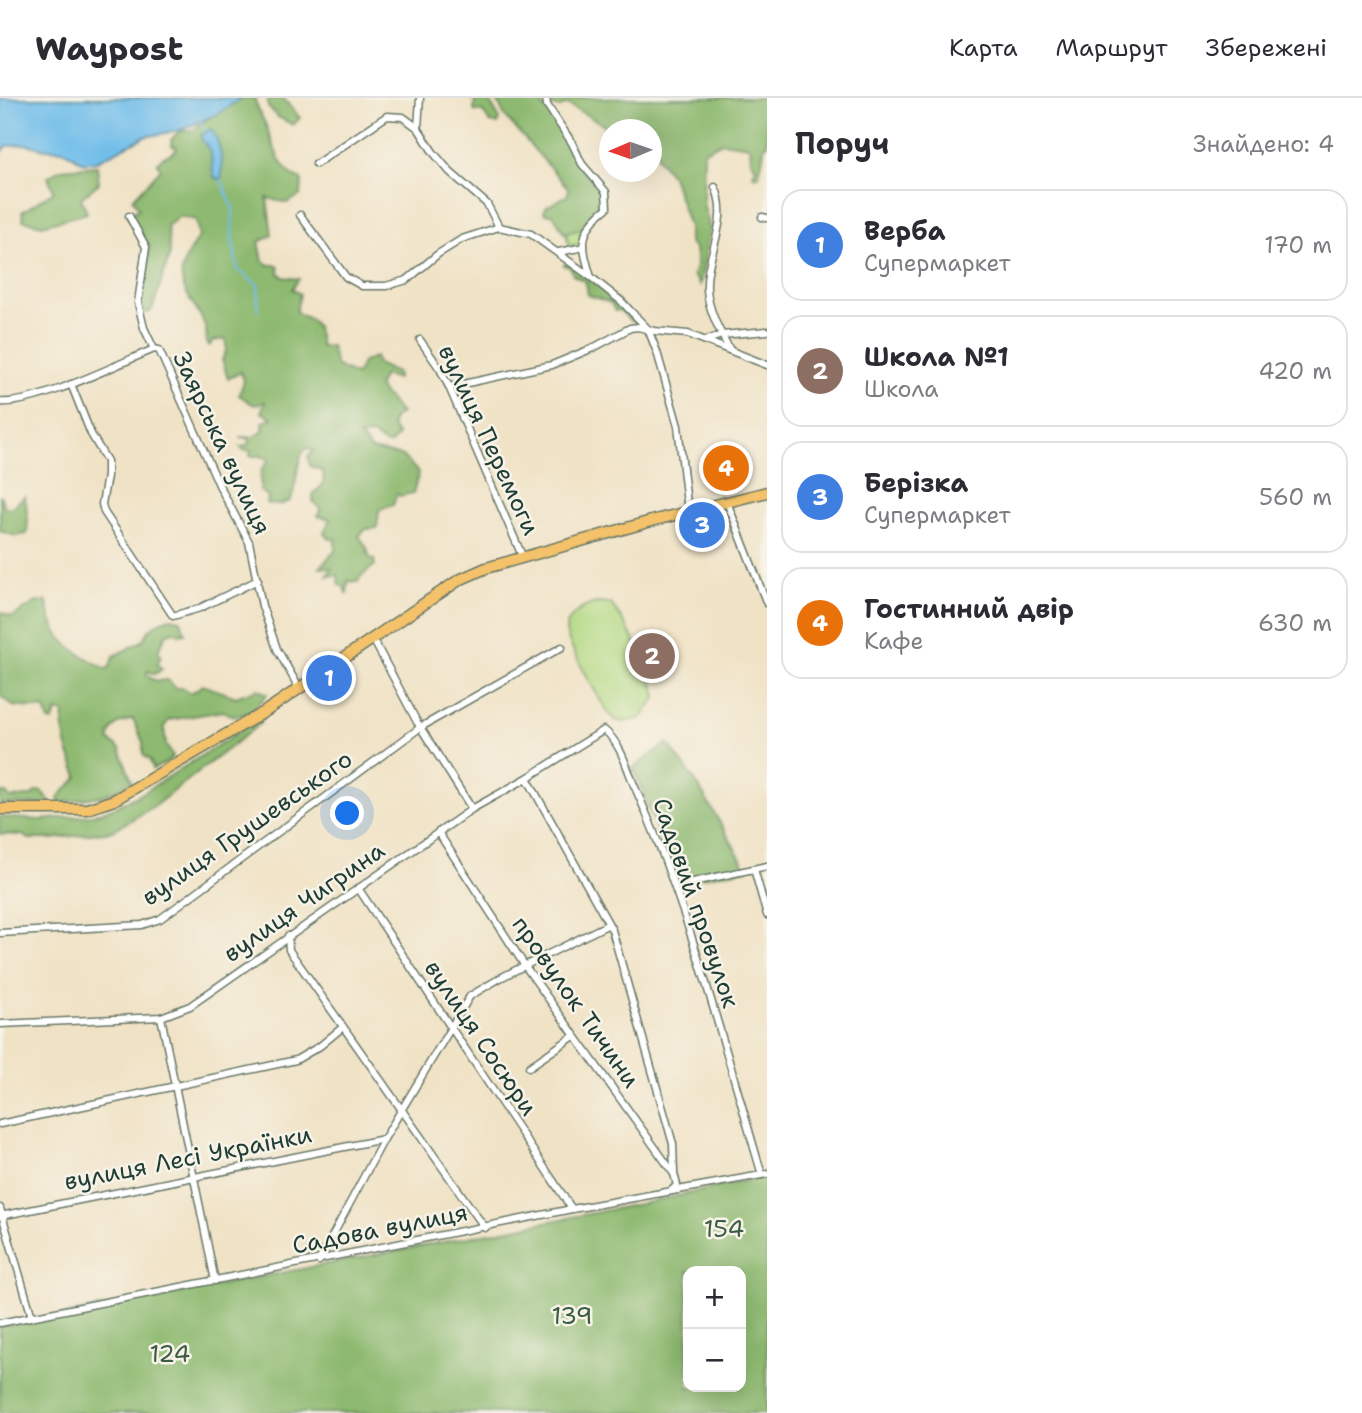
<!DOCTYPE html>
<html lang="uk">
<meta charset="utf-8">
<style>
:root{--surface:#fff;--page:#f7f7f7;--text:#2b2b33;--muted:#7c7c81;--line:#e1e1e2;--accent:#b45309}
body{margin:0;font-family:"Shantell Sans",sans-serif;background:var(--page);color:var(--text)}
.controls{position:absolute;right:21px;bottom:21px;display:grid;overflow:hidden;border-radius:14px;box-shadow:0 7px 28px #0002}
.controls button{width:63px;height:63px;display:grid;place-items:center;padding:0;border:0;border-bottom:2px solid var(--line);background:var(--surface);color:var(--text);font:35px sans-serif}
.compass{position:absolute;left:599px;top:21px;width:63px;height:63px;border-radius:50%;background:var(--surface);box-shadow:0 7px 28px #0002;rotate:268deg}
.you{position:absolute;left:348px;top:716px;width:24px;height:24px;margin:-18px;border:5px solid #fff;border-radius:50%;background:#1a73e8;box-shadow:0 0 0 10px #1a73e833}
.badge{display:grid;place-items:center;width:46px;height:46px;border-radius:50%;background:var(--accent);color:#fff;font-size:23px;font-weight:700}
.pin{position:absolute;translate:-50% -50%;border:4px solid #fff;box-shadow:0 2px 7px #0006}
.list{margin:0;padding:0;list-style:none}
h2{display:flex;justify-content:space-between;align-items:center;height:91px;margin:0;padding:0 28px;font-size:30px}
h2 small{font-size:23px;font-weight:400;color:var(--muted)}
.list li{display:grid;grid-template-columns:46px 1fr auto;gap:21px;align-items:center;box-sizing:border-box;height:112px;margin:0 14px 14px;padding:0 14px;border:2px solid var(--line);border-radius:21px}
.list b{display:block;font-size:26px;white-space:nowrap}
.list p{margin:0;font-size:23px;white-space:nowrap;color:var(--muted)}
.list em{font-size:23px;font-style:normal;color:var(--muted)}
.map{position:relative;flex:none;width:767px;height:1315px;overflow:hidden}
header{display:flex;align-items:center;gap:42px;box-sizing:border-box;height:98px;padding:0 35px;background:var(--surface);border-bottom:2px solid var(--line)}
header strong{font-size:33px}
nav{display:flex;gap:38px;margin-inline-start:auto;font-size:24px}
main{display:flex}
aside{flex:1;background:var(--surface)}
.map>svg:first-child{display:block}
.green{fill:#b2d982;stroke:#688b5b;stroke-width:2}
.forest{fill:#8db970;stroke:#567b52;stroke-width:2;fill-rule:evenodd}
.water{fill:#70bdea;stroke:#487d8f;stroke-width:2}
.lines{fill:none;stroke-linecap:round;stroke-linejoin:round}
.stream{stroke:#70bdea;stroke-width:2}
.street-casing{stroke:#687767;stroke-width:9}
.primary-casing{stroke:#687767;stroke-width:13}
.street{stroke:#fff;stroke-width:6}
.primary{stroke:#f3c26a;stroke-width:10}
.labels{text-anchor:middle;stroke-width:5;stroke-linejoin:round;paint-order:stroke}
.street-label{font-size:24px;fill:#1f3d34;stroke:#f7f3e8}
.park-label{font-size:24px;fill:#3c5c44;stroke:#f7f3e8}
</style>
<header>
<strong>Waypost</strong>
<nav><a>Карта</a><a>Маршрут</a><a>Збережені</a></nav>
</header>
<main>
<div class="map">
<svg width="767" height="1315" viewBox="0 0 767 1315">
<rect width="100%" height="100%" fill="#f7f3e8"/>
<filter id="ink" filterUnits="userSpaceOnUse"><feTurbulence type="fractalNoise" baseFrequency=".0143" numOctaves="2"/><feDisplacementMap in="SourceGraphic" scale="14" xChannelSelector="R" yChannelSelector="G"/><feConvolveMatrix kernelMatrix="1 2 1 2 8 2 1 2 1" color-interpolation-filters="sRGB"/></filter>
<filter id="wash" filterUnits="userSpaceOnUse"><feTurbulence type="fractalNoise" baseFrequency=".00686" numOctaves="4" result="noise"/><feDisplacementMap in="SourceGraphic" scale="28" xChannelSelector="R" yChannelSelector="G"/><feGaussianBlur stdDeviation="1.57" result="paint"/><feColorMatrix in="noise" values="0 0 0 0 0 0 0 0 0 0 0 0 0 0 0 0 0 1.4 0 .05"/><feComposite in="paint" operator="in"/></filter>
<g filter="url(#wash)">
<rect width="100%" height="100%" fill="#f0e2c5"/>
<!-- green -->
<g class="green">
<path d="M583,131L582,146L569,148L566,135Z"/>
<path d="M596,505L611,506C627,526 653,574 656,600L641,620C632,622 621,626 614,621C606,616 566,542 566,533C566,518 584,508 596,505Z"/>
</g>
<!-- forest -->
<g class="forest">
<path d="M242,0H257L255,3C258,13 265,23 268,33C275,53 281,74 302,82L301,97L287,105L267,100L272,137L259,144L263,163L269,167H278L279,175L283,179L299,181L292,191L300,196L296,213C301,220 305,217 311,222C318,227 319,242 321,249L331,248L336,268L356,277L363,264L375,259L377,266L397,275V281L384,277L378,289L401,315L393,321L392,329L398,338L391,346H385L373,337L360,338L371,352L402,358L419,375L413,395L401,398L397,396L393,407L379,412L377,430L366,431L359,438L367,450L369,459L374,462L375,467L360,479L358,484L348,483L347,495L343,488L339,487L338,477L327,478L332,470L320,469L335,453V441H330L324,435L330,421L318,418L320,411L313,403V395C323,390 325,383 323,373L310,368L308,359L314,352L306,350C296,361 298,387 290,403L280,407L267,406L268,398L260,393L261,373L269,362L261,358H250L251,352L245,353L240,349L246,348L250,344L248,340L240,339H254L264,332L262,325L272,320L261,314L265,304L254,307L239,297L244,283L241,274L228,281C225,275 226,269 222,262L226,253V241L212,243L210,248L206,245C212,217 177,198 182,173C184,160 192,149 199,138L196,122L180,118L167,128L170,156L153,209L149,215L144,214L140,205L149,149L127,117L139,111L133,101L161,71L157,65L163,59L174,54L177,49L172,48L171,42C178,33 182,32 194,32C205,19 227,10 242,0Z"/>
<path d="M268,0H283L300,20L293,27L278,19L268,9Z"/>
<path d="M468,0H488L499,20L498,26L490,24L483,14L474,13L475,2Z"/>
<path d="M496,0H538C547,16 561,29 570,45C573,52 575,59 578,66C586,80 606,89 604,106L586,122L584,130L564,135L553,116H545L544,113L547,108C554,106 558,101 567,98L569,91L504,17Z"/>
<path d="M548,0H767V47L764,48C764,59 760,67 759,78L755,79L753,76L756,70L751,63L750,48L722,44L704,53L703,105L710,131L700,187L693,177L697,166L695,151L689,144V129L672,78L659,62L652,44V32L611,31L567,6L559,10L549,7Z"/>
<path d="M97,68L99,85L81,100L87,115L42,127L23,122L22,114L54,93L48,79L61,71Z"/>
<path d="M568,163L619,204L639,226L629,222L620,212L615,213L611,205L588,197L586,184L573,177L571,170L564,167Z"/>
<path d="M0,396L5,410L13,409L25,398L28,422L27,436L16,438L0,433Z"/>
<path d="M47,503C52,544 73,552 106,571L109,570L114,558L144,542C148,529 159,523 171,520L181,522L185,535L179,536L174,533L167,535L158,553L161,558L157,566L162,571L155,576L148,573L147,577C153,584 160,583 168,582L175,590H183L191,595L203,587L236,599L258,591L267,596C255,612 241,625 223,613L169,622L164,629L166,647L173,658L168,664L153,671L150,662L143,657V644L133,621C121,624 110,627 109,642L120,651L132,684L106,697L60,705L58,701C62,691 73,688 78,678C69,657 61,638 64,615L57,613L52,624L49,623L45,611L13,608L0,597V514L12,519L37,504Z"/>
<path d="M259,621L261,625L153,709L112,733L51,741H29L22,737L0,736V719L40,722L92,717L113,710L143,695Z"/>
<path d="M668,645L696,684L747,771L677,784L633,670Z"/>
<path d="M41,693L50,703L48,706H0V695H6L10,700L32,698L35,694Z"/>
<path d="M767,1078V1315H0V1229L650,1104ZM688,1173H741V1289H688Z"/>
</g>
<!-- water -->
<g class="water">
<path d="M0,0H242L217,16L181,32L144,39L97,63L84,65L63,52L45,51L26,46L7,48L0,56Z"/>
<path d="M211,31C220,42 224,68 221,82L214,79C210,65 215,54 202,43L201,37Z"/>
</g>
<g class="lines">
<!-- stream -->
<g class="stream">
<path d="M201,24L205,33"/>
<path d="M221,82L233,110L232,141L238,172L258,187V212"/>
</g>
</g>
</g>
<g filter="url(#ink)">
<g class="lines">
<defs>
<g id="street">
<path d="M420,0L418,30L433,54L450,74L487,106L499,129"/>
<path d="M546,0L547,7L572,45L582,66L606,94L607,110C578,133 581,146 591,179"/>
<path d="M316,66L387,18L403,19L418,30"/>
<path d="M715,89C731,123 705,157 707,191C708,212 720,234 730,252"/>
<path d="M300,117L346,179L362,188H386L407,182L438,156L462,141L499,129L531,136L591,179L621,203L648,231L657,254L678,328L688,414"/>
<path d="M129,118L146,149L138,205L144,230L154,251L159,252L220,389L249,444L262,508L277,551L299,590"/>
<path d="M762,119L767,120"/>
<path d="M559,154L584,149"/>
<path d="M420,242L440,271L449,289L523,460"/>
<path d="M707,242L722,237L767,233"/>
<path d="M71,286L91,336L107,363V378L102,406L104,414L173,518L200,510L258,482"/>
<path d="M449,289L552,267L593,250L630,230L638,229L654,233L688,236L767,267"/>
<path d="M0,304C36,307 118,266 154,251"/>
<path d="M727,404L767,506"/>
<path d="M373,541L417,624L472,711"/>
<path d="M527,680L612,832L673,1046L674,1074"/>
<path d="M438,734L525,868L674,1076L677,1087L671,1093"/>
<path d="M754,771L767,817"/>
<path d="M675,788L767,768"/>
<path d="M358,790L572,1111"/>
<path d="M0,835L142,827L160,821L421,629L562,549"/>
<path d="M288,838L289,852L485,1130"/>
<path d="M161,919L215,1183"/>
<path d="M0,926L161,919L190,908L472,711L527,680L604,632C620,644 627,670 634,687C690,812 723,946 762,1077"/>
<path d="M529,969L574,938"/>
<path d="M0,1026L296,962L320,948L343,929"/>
<path d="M0,1110L32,1219"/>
<path d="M0,1118L384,1041"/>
<path d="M319,1163L384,1041L470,898L502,879L607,827"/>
<path d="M0,1225L572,1111L767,1076"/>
</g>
<path id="primary" d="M0,711H87L114,702L266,613L459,482L486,470L655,422L767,394"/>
</defs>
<!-- street casing -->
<use href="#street" class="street-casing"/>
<!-- primary casing -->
<use href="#primary" class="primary-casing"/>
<!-- street -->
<use href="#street" class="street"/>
<!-- primary -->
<use href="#primary" class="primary"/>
</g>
</g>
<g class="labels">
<!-- street labels -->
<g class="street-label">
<text transform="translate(489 342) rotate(65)" y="8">вулиця Перемоги</text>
<text transform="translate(222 345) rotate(65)" y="8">Заярська вулиця</text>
<text transform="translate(247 730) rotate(-35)" y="8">вулиця Грушевського</text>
<text transform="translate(304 804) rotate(-35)" y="8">вулиця Чигрина</text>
<text transform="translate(696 805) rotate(71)" y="8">Садовий провулок</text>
<text transform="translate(576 904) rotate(55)" y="8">провулок Тичини</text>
<text transform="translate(481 940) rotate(56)" y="8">вулиця Сосюри</text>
<text transform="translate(188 1060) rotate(-11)" y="8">вулиця Лесі Українки</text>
<text transform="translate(380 1131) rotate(-11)" y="8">Садова вулиця</text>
</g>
<!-- park labels -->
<g class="park-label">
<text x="724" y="1139">154</text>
<text x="572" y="1226">139</text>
<text x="170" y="1264">124</text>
</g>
</g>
</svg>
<div class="controls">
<button>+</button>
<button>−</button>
</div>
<svg class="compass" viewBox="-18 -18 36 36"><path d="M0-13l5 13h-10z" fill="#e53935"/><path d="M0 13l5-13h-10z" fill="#7c7c81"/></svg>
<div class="you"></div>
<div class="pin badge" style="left:329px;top:580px;background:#3f7fe0">1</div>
<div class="pin badge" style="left:652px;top:558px;background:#8d6e63">2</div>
<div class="pin badge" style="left:702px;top:427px;background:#3f7fe0">3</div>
<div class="pin badge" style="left:726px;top:370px;background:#e8710a">4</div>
</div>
<aside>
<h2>Поруч<small>Знайдено: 4</small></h2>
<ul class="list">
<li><span class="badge" style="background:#3f7fe0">1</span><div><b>Верба</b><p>Супермаркет</p></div><em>170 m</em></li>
<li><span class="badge" style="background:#8d6e63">2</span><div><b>Школа №1</b><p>Школа</p></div><em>420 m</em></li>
<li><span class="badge" style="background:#3f7fe0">3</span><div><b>Берізка</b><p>Супермаркет</p></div><em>560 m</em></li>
<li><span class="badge" style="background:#e8710a">4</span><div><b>Гостинний двір</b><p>Кафе</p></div><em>630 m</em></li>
</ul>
</aside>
</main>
